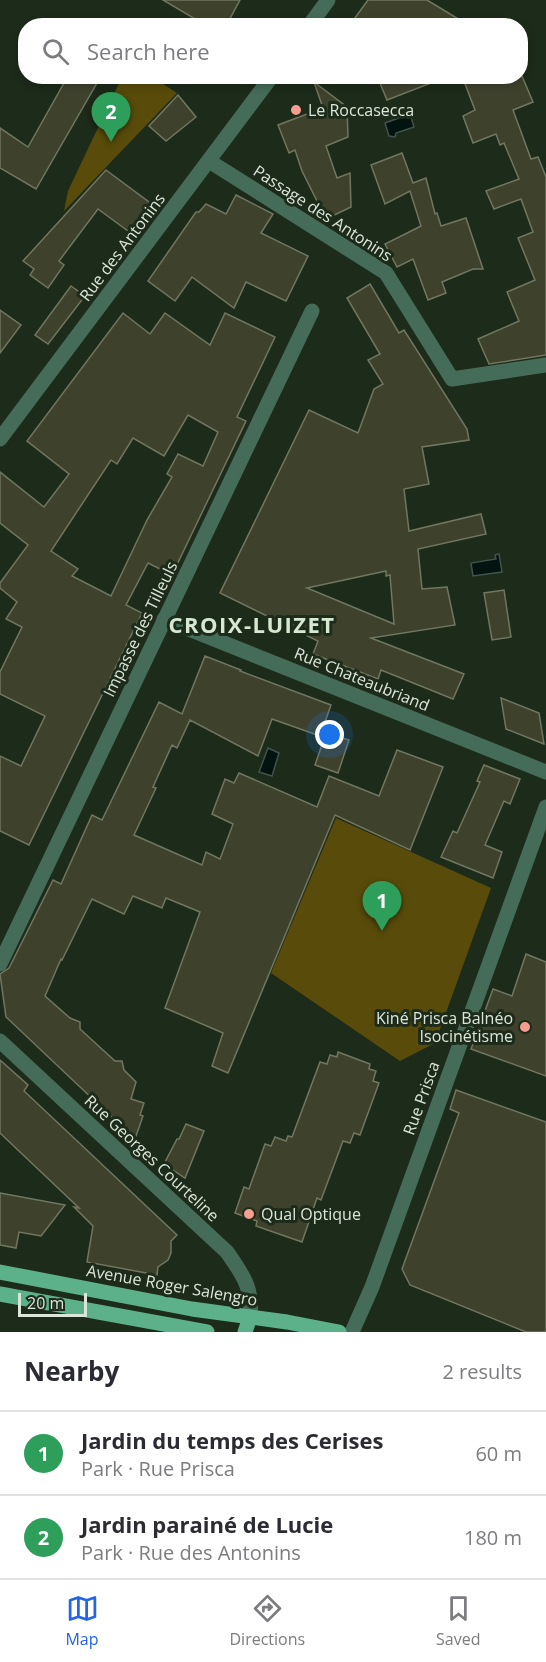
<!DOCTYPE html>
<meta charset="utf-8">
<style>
:root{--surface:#fff;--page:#f7f7f7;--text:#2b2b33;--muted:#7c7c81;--line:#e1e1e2;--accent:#2563eb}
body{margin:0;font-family:"Open Sans",sans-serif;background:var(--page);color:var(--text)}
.scale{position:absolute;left:18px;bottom:15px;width:69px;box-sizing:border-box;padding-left:6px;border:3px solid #dce5da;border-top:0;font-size:16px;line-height:21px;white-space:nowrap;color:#dce5da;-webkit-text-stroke:4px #1d2b1a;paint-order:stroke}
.you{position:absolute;left:330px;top:735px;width:21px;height:21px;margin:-15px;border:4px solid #fff;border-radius:50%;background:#1a73e8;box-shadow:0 0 0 9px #1a73e833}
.badge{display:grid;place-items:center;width:39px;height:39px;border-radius:50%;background:var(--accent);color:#fff;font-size:20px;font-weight:700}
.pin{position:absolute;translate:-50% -50px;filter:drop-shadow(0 2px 3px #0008)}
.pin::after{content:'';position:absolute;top:32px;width:21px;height:18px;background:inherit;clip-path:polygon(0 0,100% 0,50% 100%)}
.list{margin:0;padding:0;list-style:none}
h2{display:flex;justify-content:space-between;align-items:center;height:78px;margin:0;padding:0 24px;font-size:26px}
h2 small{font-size:20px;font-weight:400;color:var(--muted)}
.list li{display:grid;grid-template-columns:39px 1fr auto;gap:18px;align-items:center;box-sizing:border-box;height:84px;padding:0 24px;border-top:2px solid var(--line)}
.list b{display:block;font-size:22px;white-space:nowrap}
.list p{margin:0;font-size:20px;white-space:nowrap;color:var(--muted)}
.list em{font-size:20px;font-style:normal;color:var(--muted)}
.icon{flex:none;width:33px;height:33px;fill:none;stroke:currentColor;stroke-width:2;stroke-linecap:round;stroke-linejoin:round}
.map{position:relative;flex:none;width:546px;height:1332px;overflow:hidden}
.search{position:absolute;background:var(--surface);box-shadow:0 3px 9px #0003;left:18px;right:18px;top:18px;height:66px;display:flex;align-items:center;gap:15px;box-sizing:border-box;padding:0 21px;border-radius:24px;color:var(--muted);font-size:22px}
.sheet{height:246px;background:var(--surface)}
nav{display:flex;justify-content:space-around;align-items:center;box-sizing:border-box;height:84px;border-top:2px solid var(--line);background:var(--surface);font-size:16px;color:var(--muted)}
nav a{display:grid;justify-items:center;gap:3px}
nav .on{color:var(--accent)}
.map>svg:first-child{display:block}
.green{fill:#594c0a}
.water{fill:#031310;stroke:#44524d;stroke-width:1.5}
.building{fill:#3e422d;stroke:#71765f;stroke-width:1.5;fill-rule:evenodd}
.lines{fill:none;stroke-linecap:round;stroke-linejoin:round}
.minor{stroke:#456c59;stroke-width:15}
.major{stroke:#5cb18b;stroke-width:15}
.poi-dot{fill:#f59d8e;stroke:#1d2b1a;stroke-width:2}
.labels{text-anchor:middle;stroke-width:6;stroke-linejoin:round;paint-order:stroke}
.poi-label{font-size:16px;fill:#dce5da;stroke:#1d2b1a;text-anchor:start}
.street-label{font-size:16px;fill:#dce5da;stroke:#1d2b1a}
.district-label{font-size:22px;font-weight:bold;letter-spacing:1.5px;fill:#d6e8d2;stroke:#1d2b1a}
</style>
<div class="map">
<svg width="546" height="1332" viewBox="0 0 546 1332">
<rect width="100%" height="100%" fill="#1d2b1a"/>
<!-- green -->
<g class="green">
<path d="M122,77H152L177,93L64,211L68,191Z"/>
<path d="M336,818L491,888L435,1043L400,1061L271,973Z"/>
</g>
<!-- water -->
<g class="water">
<path d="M410,114L414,127L396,133L395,137L389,136L385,123Z"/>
<path d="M499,554L502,572L473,576L471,563L496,559L495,555Z"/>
<path d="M268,748L279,753L272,776L259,772Z"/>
</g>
<!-- building -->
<g class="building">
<path d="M163,0H240L226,26H207Z"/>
<path d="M368,0H427L470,26H349Z"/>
<path d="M68,76H101L36,189L0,168V128L28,147Z"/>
<path d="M377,76H444V78L387,100Z"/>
<path d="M462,76H522L533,102L513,110L531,159L538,157L546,177V355L489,364L478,339L519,321L507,292L535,280L518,238L533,232L521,199L494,209L486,191L519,179L504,143L500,145L496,134L473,143L463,116L475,110Z"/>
<path d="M314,82L347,107L348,137L326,146L337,178L350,173L351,207L326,219L302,171L295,150L289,153L278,125L323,108Z"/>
<path d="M178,95L196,117L166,141L149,126Z"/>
<path d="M402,153L413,183L426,178L435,214L437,213L441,226L466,218L483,269H473L442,282L446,293L428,300L413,259L397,267L385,244L421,226L410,191L385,204L371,165Z"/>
<path d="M106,170L153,205L132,234L98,209L59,261L64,265L48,288L30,275L34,269L23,261Z"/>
<path d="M236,195L273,214L261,233L308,256L286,301L246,282L234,308L192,277L175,301L148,281L196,212H199L206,204L226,214Z"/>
<path d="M370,284L399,333L404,330L467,429L469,440L422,447L429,484L404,489L409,531L481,514L486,534L418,549L422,589L447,587L455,625L371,638L464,674L453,699L381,670L378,679L313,654L318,641L220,593L309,410L358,433L374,389L383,384L368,360L380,354L347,298ZM386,571V576L390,575L394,624L307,588Z"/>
<path d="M71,286L85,296L48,344L35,335Z"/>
<path d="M0,310L21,325L0,353Z"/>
<path d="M123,313L150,334L165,313L210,345L225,313L275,337L237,417L246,421L172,575L148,563L126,605L142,613L29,845L0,831V756L21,766L45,716L0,694V672L22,627L6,619L17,602L0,588V583L28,545L0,523V472L44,507L69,474L27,441ZM188,415L218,432L203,466L178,454L167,474L172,477L147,520L111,596L72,576L78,569L51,551L111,460L117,464L133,438L164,456Z"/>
<path d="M504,590L511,637L492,640L484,593Z"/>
<path d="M205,656L241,670L240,671L331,705L320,736L272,719L258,756L190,720L177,748L172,745L153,787L156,788L134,835L202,865L206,852L220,859L233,824L212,814L225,779L234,783L239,773L317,807L329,776L379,796L397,750L443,767L410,850L335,815L228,1073L212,1066L223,1033L165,1008L200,912L166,898L162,908L133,896L124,914L92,899L62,960L61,959L45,996L70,1018L80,1022V1029L115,1061H122L124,1070L136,1082L131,1099L144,1103L140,1115L143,1116L135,1139L6,1017L0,974L9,968L53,880L61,884L92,815L102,820L159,702L182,714Z"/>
<path d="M501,698L539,713L544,744L506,729Z"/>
<path d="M326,733L349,740L338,773L315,765Z"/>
<path d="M484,765L520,779L510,804L504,801L485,845L502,852L493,878L441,857L453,831L457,833L480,782L477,781Z"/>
<path d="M526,954L546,962V1076L471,1049L493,989L512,996Z"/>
<path d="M338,1052L370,1064L369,1069L376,1071L373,1081L379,1083L360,1135L354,1133L350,1143L343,1141L321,1200L317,1198L302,1242L256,1226L257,1221L235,1213L244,1187L249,1189L265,1144L271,1146L275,1137L286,1141L288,1136L292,1137L320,1062L327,1064L330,1055L337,1057Z"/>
<path d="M0,1060L28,1085L24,1091L177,1235L171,1241V1253L168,1260L158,1267L157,1275L87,1262L93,1226L74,1207L79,1208L0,1133Z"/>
<path d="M456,1090L546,1122V1332H526L410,1285L402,1269L459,1113L450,1109Z"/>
<path d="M186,1124L204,1131L185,1178L164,1164L177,1139H179Z"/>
<path d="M0,1193L65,1205L41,1236L19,1232L16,1248L0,1245Z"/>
</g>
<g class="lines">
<!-- minor -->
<g class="minor">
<path d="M309,26L328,0"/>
<path d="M209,161L386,273L452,379L546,365"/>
<path d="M0,439L272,76"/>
<path d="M164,619L546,772"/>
<path d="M0,964L312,311"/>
<path d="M0,1041L227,1252C243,1275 253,1288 250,1317"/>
<path d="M352,1332L372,1287L546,807"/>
</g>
<!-- major -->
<g class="major">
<path d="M0,1272L192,1309L287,1322L339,1332"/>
<path d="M0,1294L207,1332"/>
<path d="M245,1332L250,1317"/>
</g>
</g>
<!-- markers -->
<g class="poi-dot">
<circle cx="296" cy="110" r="6"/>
<circle cx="525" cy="1027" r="6"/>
<circle cx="249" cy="1214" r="6"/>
</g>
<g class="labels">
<!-- poi labels -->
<g class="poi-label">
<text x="308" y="116">Le Roccasecca</text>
<text x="513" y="1024" text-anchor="end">Kiné Prisca Balnéo<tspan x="513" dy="18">Isocinétisme</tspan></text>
<text x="261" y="1220">Qual Optique</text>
</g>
<!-- street labels -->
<g class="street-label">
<text transform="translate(323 213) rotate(33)" y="6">Passage des Antonins</text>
<text transform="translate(122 247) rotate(-53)" y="6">Rue des Antonins</text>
<text transform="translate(140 629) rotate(-64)" y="6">Impasse des Tilleuls</text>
<text transform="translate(362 679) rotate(22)" y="6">Rue Chateaubriand</text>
<text transform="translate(421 1098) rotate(-70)" y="6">Rue Prisca</text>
<text transform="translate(152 1158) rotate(43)" y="6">Rue Georges Courteline</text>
<text transform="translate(172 1285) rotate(10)" y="6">Avenue Roger Salengro</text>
</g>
<!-- district labels -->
<g class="district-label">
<text x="252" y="633">CROIX-LUIZET</text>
</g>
</g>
</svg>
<div class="scale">20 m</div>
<div class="you"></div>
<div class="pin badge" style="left:382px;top:931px;background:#2e9e5b">1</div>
<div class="pin badge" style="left:111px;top:142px;background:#2e9e5b">2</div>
<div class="search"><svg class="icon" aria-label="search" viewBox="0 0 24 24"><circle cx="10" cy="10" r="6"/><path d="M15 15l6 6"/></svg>Search here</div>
</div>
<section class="sheet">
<h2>Nearby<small>2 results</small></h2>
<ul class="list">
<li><span class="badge" style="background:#2e9e5b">1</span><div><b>Jardin du temps des Cerises</b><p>Park · Rue Prisca</p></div><em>60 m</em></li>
<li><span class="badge" style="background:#2e9e5b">2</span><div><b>Jardin parainé de Lucie</b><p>Park · Rue des Antonins</p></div><em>180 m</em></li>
</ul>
</section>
<nav>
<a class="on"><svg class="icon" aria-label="map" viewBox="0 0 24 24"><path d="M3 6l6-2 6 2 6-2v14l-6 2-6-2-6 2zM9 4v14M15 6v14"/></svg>Map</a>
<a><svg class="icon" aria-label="directions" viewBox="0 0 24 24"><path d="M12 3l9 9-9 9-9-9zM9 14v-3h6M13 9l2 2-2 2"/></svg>Directions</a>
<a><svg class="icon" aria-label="saved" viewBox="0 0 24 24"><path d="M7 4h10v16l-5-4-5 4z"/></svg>Saved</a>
</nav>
